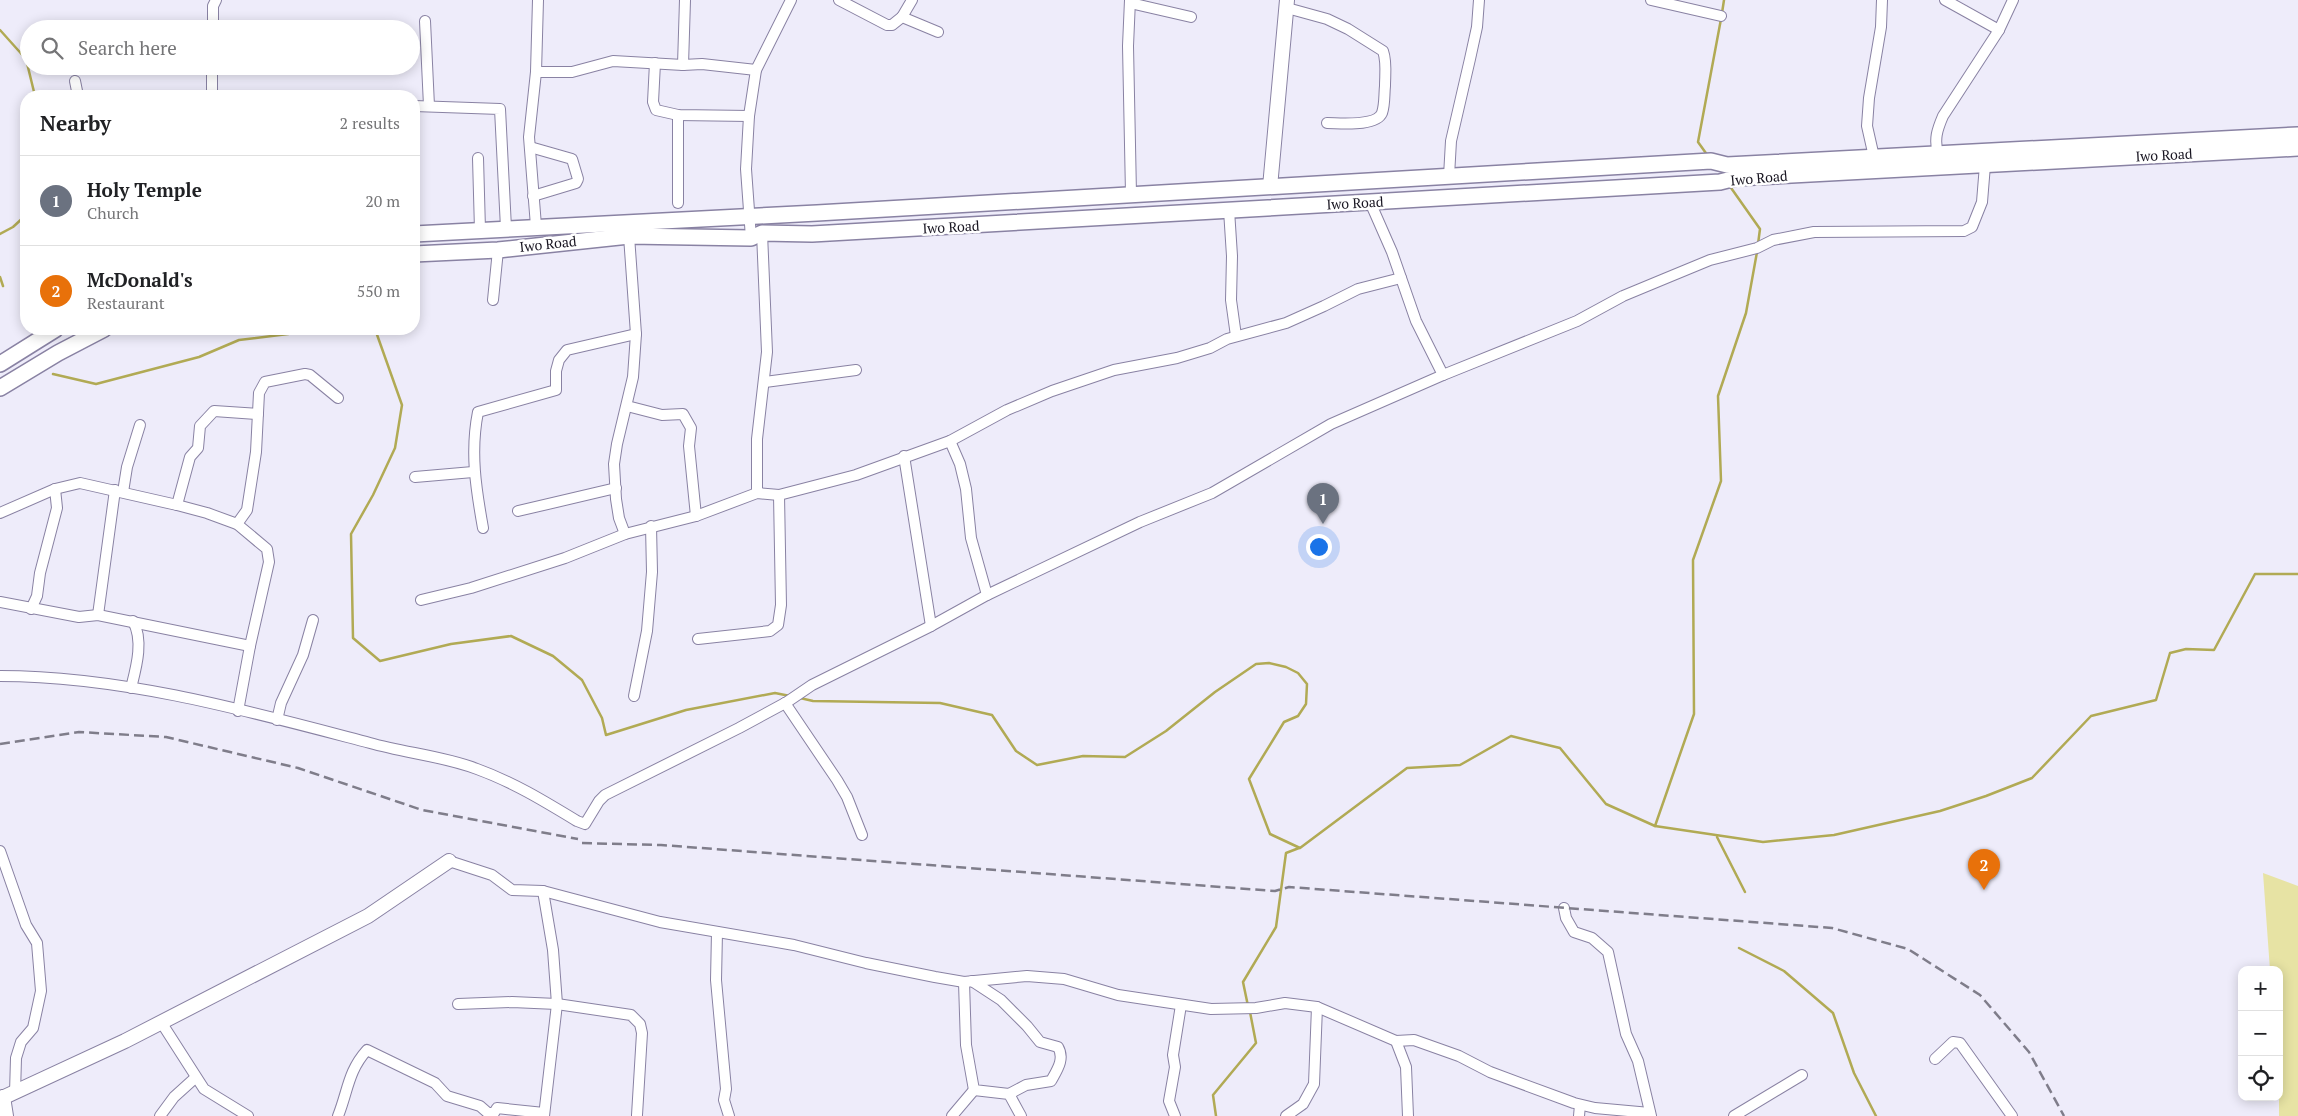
<!DOCTYPE html>
<meta charset="utf-8">
<style>
:root{--surface:#fff;--page:#f2f2f2;--text:#202124;--muted:#757577;--line:#e0e0e0;--accent:#1a73e8}
body{margin:0;font-family:"PT Serif",serif;background:var(--page);color:var(--text)}
.controls{position:absolute;right:15px;bottom:15px;display:grid;overflow:hidden;border-radius:10px;box-shadow:0 2px 12px #0003}
.controls button{width:45px;height:45px;display:grid;place-items:center;padding:0;border:0;border-bottom:1px solid var(--line);background:var(--surface);color:var(--text);font:25px sans-serif}
.you{position:absolute;left:1318px;top:546px;width:18px;height:18px;margin:-12px;border:4px solid #fff;border-radius:50%;background:#1a73e8;box-shadow:0 0 0 8px #1a73e833}
.badge{display:grid;place-items:center;width:32px;height:32px;border-radius:50%;background:var(--accent);color:#fff;font-size:16px;font-weight:700}
.pin{position:absolute;translate:-50% -41px;filter:drop-shadow(0 1px 2px #0008)}
.pin::after{content:'';position:absolute;top:26px;width:18px;height:15px;background:inherit;clip-path:polygon(0 0,100% 0,50% 100%)}
.list{margin:0;padding:0;list-style:none}
h2{display:flex;justify-content:space-between;align-items:center;height:65px;margin:0;padding:0 20px;font-size:21px}
h2 small{font-size:16px;font-weight:400;color:var(--muted)}
.list li{display:grid;grid-template-columns:32px 1fr auto;gap:15px;align-items:center;box-sizing:border-box;height:90px;padding:0 20px;border-top:1px solid var(--line)}
.list b{display:block;font-size:19px;white-space:nowrap}
.list p{margin:0;font-size:16px;white-space:nowrap;color:var(--muted)}
.list em{font-size:16px;font-style:normal;color:var(--muted)}
.icon{flex:none;width:28px;height:28px;fill:none;stroke:currentColor;stroke-width:2;stroke-linecap:round;stroke-linejoin:round}
.map{position:relative;flex:none;width:2298px;height:1116px;overflow:hidden}
.search{position:absolute;background:var(--surface);box-shadow:0 2px 12px #0003;left:20px;top:20px;width:400px;height:55px;display:flex;align-items:center;gap:12px;box-sizing:border-box;padding:0 18px;border-radius:28px;color:var(--muted);font-size:19px}
.panel{position:absolute;background:var(--surface);box-shadow:0 2px 12px #0003;left:20px;top:90px;width:400px;height:245px;border-radius:20px}
.map>svg:first-child{display:block}
.green{fill:#e7e3a4}
.lines{fill:none;stroke-linecap:round;stroke-linejoin:round}
.stream{stroke:#b1aa54;stroke-width:2.5}
.street-casing{stroke:#8982a3;stroke-width:12}
.secondary-casing{stroke:#8982a3;stroke-width:16}
.primary-casing{stroke:#8982a3;stroke-width:18}
.street{stroke:#fff;stroke-width:10}
.secondary{stroke:#fff;stroke-width:14}
.primary{stroke:#fff;stroke-width:15}
.rail{stroke:#7f7d8a;stroke-width:2.5;stroke-dasharray:10 5;stroke-linecap:butt}
.labels{text-anchor:middle;stroke-width:5;stroke-linejoin:round;paint-order:stroke}
.street-label{font-size:14px;fill:#181521;stroke:#fff}
</style>
<div class="map">
<svg width="2298" height="1116" viewBox="0 0 2298 1116">
<rect width="100%" height="100%" fill="#eeecfa"/>
<!-- green -->
<path class="green" d="M2263,873L2298,886V1116H2279V970H2270Z"/>
<g class="lines">
<!-- stream -->
<g class="stream">
<path d="M1722,13L1724,0"/>
<path d="M0,30L26,59L35,96"/>
<path d="M1708,156L1698,142L1721,19"/>
<path d="M1729,185L1760,229L1758,244"/>
<path d="M0,234L13,227L26,215"/>
<path d="M0,277L3,286"/>
<path d="M375,329L402,405L395,448L373,495L351,534L353,638L380,661L451,644L511,636L553,656L582,680L602,718L606,735L686,710L775,693L790,696"/>
<path d="M53,374L96,384L199,357L239,340L288,334L299,329"/>
<path d="M800,698L813,701L940,703L992,715L1016,751L1037,765L1083,756L1125,757L1166,731L1215,692L1256,664L1269,663L1286,667L1298,673L1307,684L1306,704L1298,716L1284,722L1249,779L1270,834L1300,848L1407,768L1460,765L1511,736L1560,748L1606,804L1655,826L1763,842L1834,835L1940,811L1986,796L2032,778L2091,716L2156,700L2170,653L2186,649L2214,650L2255,574H2298"/>
<path d="M1655,826L1694,714L1693,560L1721,481L1718,396L1746,313L1757,252"/>
<path d="M1717,837L1745,892"/>
<path d="M1739,948L1784,971L1833,1013L1854,1073L1876,1116"/>
<path d="M1248,1006L1243,982L1276,927L1286,853L1299,848"/>
<path d="M1216,1116L1213,1095L1256,1043L1250,1012"/>
</g>
<defs>
<g id="street">
<path d="M839,0L887,25H892L902,17L938,32"/>
<path d="M1130,0L1128,46L1131,194"/>
<path d="M1651,0L1721,16"/>
<path d="M1945,0L1999,30"/>
<path d="M1130,3L1191,17"/>
<path d="M1287,8L1327,19L1348,29L1383,51C1387,62 1385,75 1385,86C1384,95 1385,104 1382,113C1376,127 1340,123 1327,123"/>
<path d="M902,17L912,0"/>
<path d="M425,21L429,106"/>
<path d="M213,29V6L216,0"/>
<path d="M655,63L653,102L656,110L678,115L749,116"/>
<path d="M683,65L685,0"/>
<path d="M212,66V96"/>
<path d="M536,72H572L613,61L683,65L702,64L756,70"/>
<path d="M75,81L78,96"/>
<path d="M414,106L500,109L506,228"/>
<path d="M678,115V203"/>
<path d="M530,147L572,159L578,179L576,183L533,196"/>
<path d="M1938,154C1934,139 1937,130 1943,116L1999,30L2013,0"/>
<path d="M1874,157L1867,126L1869,98L1881,27L1882,0"/>
<path d="M478,158L480,230"/>
<path d="M1449,176L1451,141L1470,59L1477,27L1479,0"/>
<path d="M1229,210L1232,256L1231,300L1236,336"/>
<path d="M536,226L529,137L536,72L538,0"/>
<path d="M751,238L746,169L749,116L756,70L791,0"/>
<path d="M493,300L498,250"/>
<path d="M1443,375L1577,321L1623,296L1664,279L1710,260L1757,248L1773,240L1814,232L1964,231L1972,227L1982,202L1985,165"/>
<path d="M765,382L856,370"/>
<path d="M627,406L662,415L683,414L691,428L689,446L696,516"/>
<path d="M950,441L960,464L966,489L971,538L987,595"/>
<path d="M904,456L931,626"/>
<path d="M415,477L473,472"/>
<path d="M123,492L127,467L140,425"/>
<path d="M757,493V439L767,352L762,233"/>
<path d="M177,505L190,457L198,448L200,426L214,411L258,414"/>
<path d="M518,511L616,488"/>
<path d="M0,513L55,489L80,483L177,505L207,513L237,524L267,549L269,562L250,646L238,711"/>
<path d="M237,524L247,510L256,452L259,393L265,382L305,374L310,375L338,398"/>
<path d="M483,528C476,489 470,452 478,412L556,390V371L559,360L567,350L636,334"/>
<path d="M625,534L619,518L616,499L614,464L617,444L633,377L636,334L629,236"/>
<path d="M421,600L471,588L565,558L625,534L696,516L757,493L779,495L856,475L950,441L1007,410L1052,391L1114,370L1177,358L1210,348L1227,339L1286,323L1324,306L1358,289L1401,278"/>
<path d="M0,602L79,617L98,615L250,646"/>
<path d="M31,609L37,596L40,573L57,508L55,489"/>
<path d="M98,615L115,490"/>
<path d="M698,639L770,631L778,625L781,605L779,495"/>
<path d="M0,676C124,676 252,712 370,743C405,753 443,756 477,769C513,782 544,801 577,821L585,824L599,801L605,795L739,728L787,702L812,685L931,626L987,595L1140,522L1212,493L1331,424L1443,375L1416,321L1392,252L1370,202"/>
<path d="M131,688C136,668 144,641 133,621"/>
<path d="M634,696L647,631L652,572L651,526"/>
<path d="M785,703L837,780L847,797L862,835"/>
<path d="M277,720L281,703L303,655L313,620"/>
<path d="M0,851L26,925L37,943L41,991L33,1028L21,1042L16,1058L15,1093"/>
<path d="M449,861L492,875L512,890L543,891L660,922L794,945L866,963L935,977L964,982L1027,976L1064,979L1118,995L1211,1009L1256,1008L1285,1003L1317,1007L1396,1041L1414,1040L1459,1056L1490,1072L1574,1103L1595,1108L1650,1113"/>
<path d="M543,891L553,950L557,1004L544,1116"/>
<path d="M1564,908L1566,918L1574,932L1592,938L1608,952L1626,1034L1638,1061L1651,1116"/>
<path d="M717,932L716,980L726,1089L724,1100L729,1116"/>
<path d="M972,981L1001,1000L1027,1026L1040,1042L1058,1047C1065,1059 1057,1070 1051,1081L1026,1085L1009,1094"/>
<path d="M964,982L966,1045L974,1090L1009,1094L1021,1116"/>
<path d="M458,1004L512,1002L557,1004L631,1015L640,1024L642,1033L637,1115"/>
<path d="M161,1022L204,1089L248,1116"/>
<path d="M1396,1041L1406,1067L1408,1116"/>
<path d="M1935,1059L1953,1042L1960,1043L2012,1116"/>
<path d="M160,1116L174,1097L195,1078"/>
<path d="M338,1116C348,1091 348,1071 367,1050L435,1083L447,1096L480,1106L488,1113H494L497,1108L544,1113"/>
<path d="M952,1116L974,1090"/>
<path d="M1175,1116L1169,1101L1175,1067L1173,1055L1181,1005"/>
<path d="M1286,1116L1303,1104L1314,1084L1317,1007"/>
<path d="M1579,1116L1580,1105"/>
<path d="M1734,1116L1802,1075"/>
</g>
<g id="secondary">
<path d="M1270,187L1287,0"/>
<path d="M3,1097L6,1116"/>
<path d="M0,1099L125,1041L368,916L449,861"/>
</g>
<g id="primary">
<path d="M414,234L817,213L1711,161L1727,165L2298,135"/>
<path d="M414,254L498,250L629,236L751,238L762,233L812,234L1720,182L1736,178L2298,148"/>
<path d="M0,364L56,329"/>
<path d="M0,388L58,353L104,329"/>
</g>
</defs>
<!-- street casing -->
<use href="#street" class="street-casing"/>
<!-- secondary casing -->
<use href="#secondary" class="secondary-casing"/>
<!-- primary casing -->
<use href="#primary" class="primary-casing"/>
<!-- street -->
<use href="#street" class="street"/>
<!-- secondary -->
<use href="#secondary" class="secondary"/>
<!-- primary -->
<use href="#primary" class="primary"/>
<!-- rail -->
<g class="rail">
<path d="M0,744L79,732L166,737L298,768L422,810L578,839"/>
<path d="M582,843L661,845L1275,891L1289,887L1832,928L1908,949L1980,995L2029,1052L2064,1116"/>
</g>
</g>
<g class="labels">
<!-- street labels -->
<g class="street-label">
<text transform="translate(2164 155) rotate(-3)" y="5">Iwo Road</text>
<text transform="translate(1759 178) rotate(-5)" y="5">Iwo Road</text>
<text transform="translate(1355 203) rotate(-3)" y="5">Iwo Road</text>
<text transform="translate(951 227) rotate(-3)" y="5">Iwo Road</text>
<text transform="translate(548 244) rotate(-6)" y="5">Iwo Road</text>
</g>
</g>
</svg>
<div class="controls">
<button>+</button>
<button>−</button>
<button><svg class="icon" aria-label="locate" viewBox="0 0 24 24"><circle cx="12" cy="12" r="6"/><path d="M12 2v4M12 18v4M2 12h4M18 12h4"/></svg></button>
</div>
<div class="you"></div>
<div class="pin badge" style="left:1323px;top:524px;background:#6b7280">1</div>
<div class="pin badge" style="left:1984px;top:890px;background:#e8710a">2</div>
<div class="search"><svg class="icon" aria-label="search" viewBox="0 0 24 24"><circle cx="10" cy="10" r="6"/><path d="M15 15l6 6"/></svg>Search here</div>
<section class="panel">
<h2>Nearby<small>2 results</small></h2>
<ul class="list">
<li><span class="badge" style="background:#6b7280">1</span><div><b>Holy Temple</b><p>Church</p></div><em>20 m</em></li>
<li><span class="badge" style="background:#e8710a">2</span><div><b>McDonald's</b><p>Restaurant</p></div><em>550 m</em></li>
</ul>
</section>
</div>
